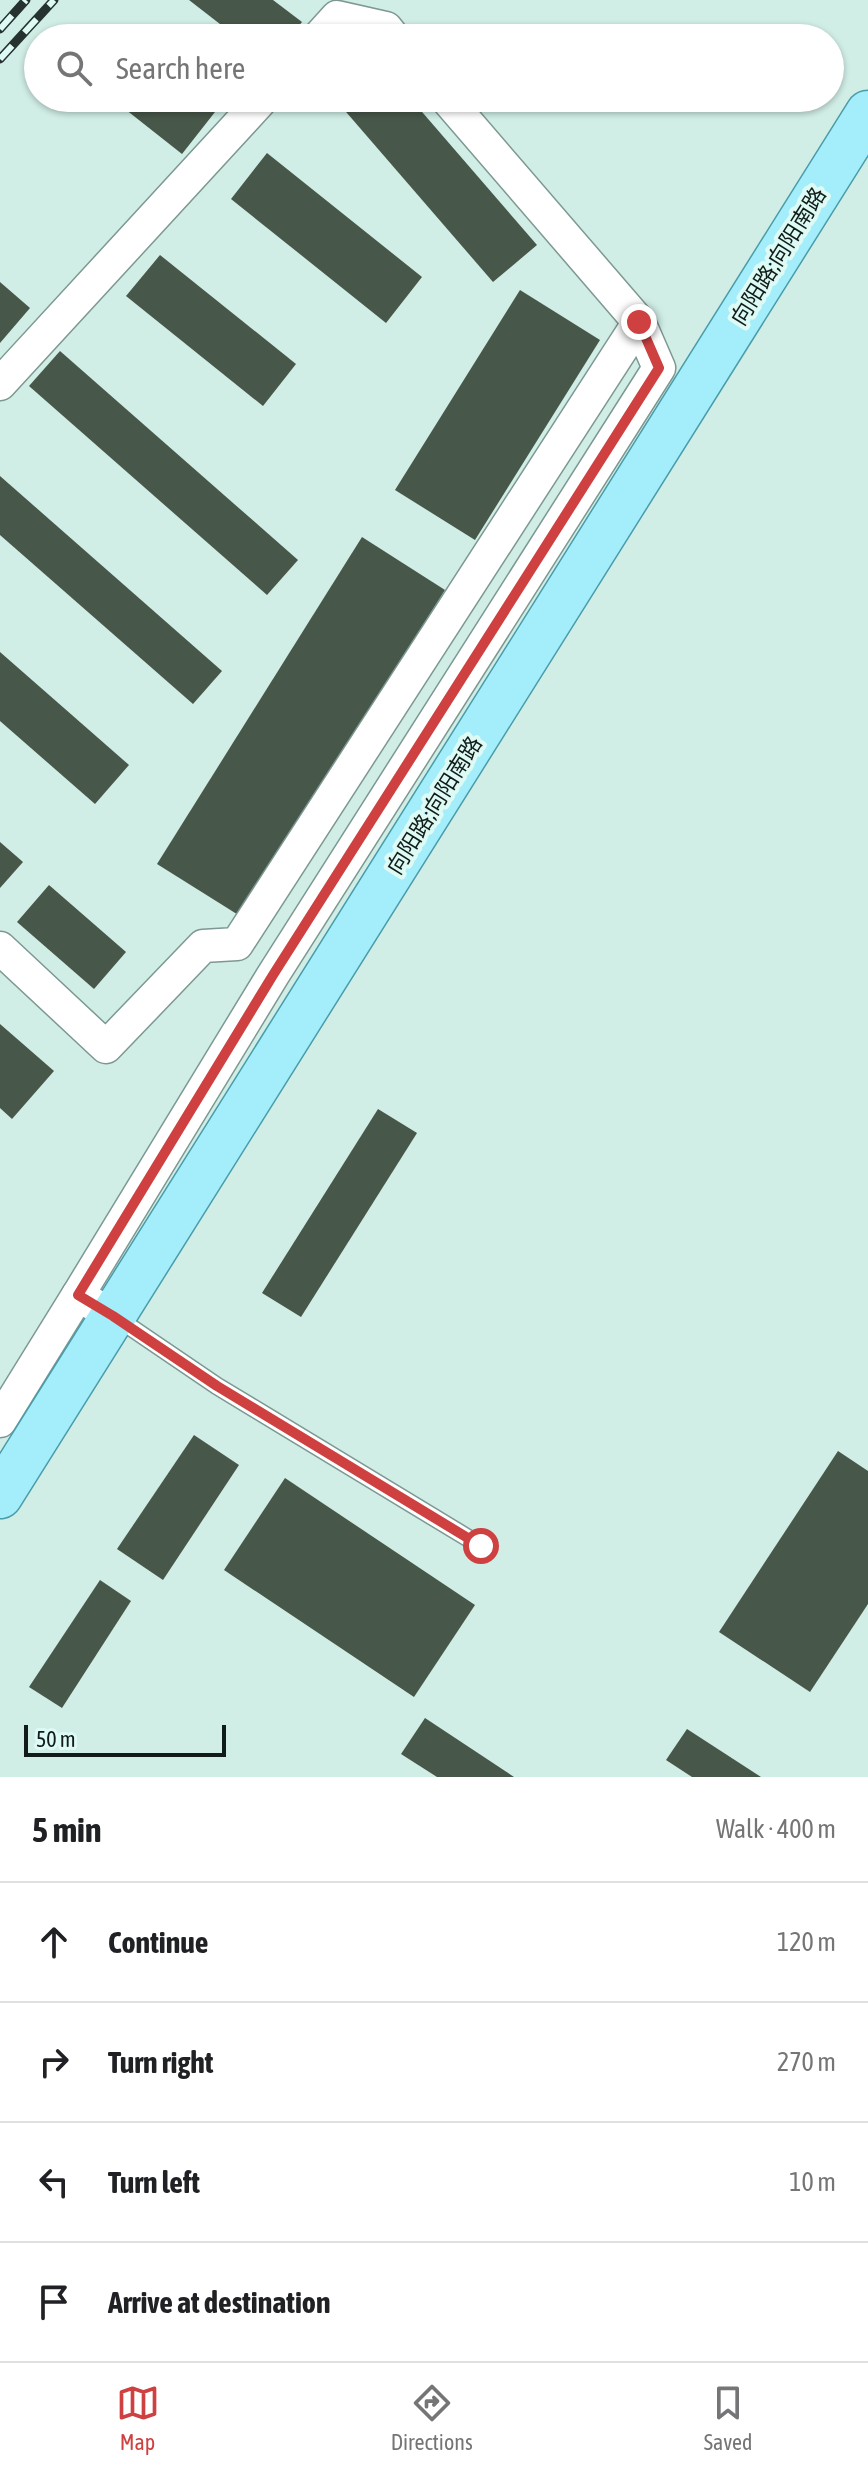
<!DOCTYPE html>
<meta charset="utf-8">
<style>
:root{--surface:#fff;--page:#f6f6f6;--text:#202124;--muted:#757577;--line:#e0e0e0;--accent:#cf4041}
body{margin:0;font-family:"Asap Condensed","Noto Sans SC",sans-serif;background:var(--page);color:var(--text)}
.scale{position:absolute;left:24px;bottom:20px;width:202px;box-sizing:border-box;padding-left:8px;border:4px solid #111c19;border-top:0;font-size:22px;line-height:28px;white-space:nowrap;color:#111c19;-webkit-text-stroke:6px #ddfaf4;paint-order:stroke}
.stop{position:absolute;width:24px;height:24px;margin:-18px;border:6px solid #cf4041;border-radius:50%;background:#fff}
.stop.end{background:#cf4041;border-color:#fff;box-shadow:0 2px 8px #0008}
.list{margin:0;padding:0;list-style:none}
h2{display:flex;justify-content:space-between;align-items:center;height:104px;margin:0;padding:0 32px;font-size:34px}
h2 small{font-size:26px;font-weight:400;color:var(--muted)}
.list li{display:grid;grid-template-columns:52px 1fr auto;gap:24px;align-items:center;box-sizing:border-box;height:120px;padding:0 32px;border-top:2px solid var(--line)}
.list b{display:block;font-size:30px;white-space:nowrap}
.list em{font-size:26px;font-style:normal;color:var(--muted)}
.icon{flex:none;width:44px;height:44px;fill:none;stroke:currentColor;stroke-width:2;stroke-linecap:round;stroke-linejoin:round}
.map{position:relative;flex:none;width:868px;height:1777px;overflow:hidden}
.search{position:absolute;background:var(--surface);box-shadow:0 2px 6px #0004;left:24px;right:24px;top:24px;height:88px;display:flex;align-items:center;gap:20px;box-sizing:border-box;padding:0 28px;border-radius:44px;color:var(--muted);font-size:30px}
.sheet{height:584px;background:var(--surface)}
nav{display:flex;justify-content:space-around;align-items:center;box-sizing:border-box;height:112px;border-top:2px solid var(--line);background:var(--surface);font-size:22px;color:var(--muted)}
nav a{display:grid;justify-items:center;gap:4px}
nav .on{color:var(--accent)}
.map>svg:first-child{display:block}
.building{fill:#475749}
.lines{fill:none;stroke-linecap:round;stroke-linejoin:round}
.lane-casing{stroke:#7d9892;stroke-width:19}
.street-casing{stroke:#7d9892;stroke-width:35}
.primary-casing{stroke:#499caa;stroke-width:47}
.lane{stroke:#fff;stroke-width:16}
.street{stroke:#fff;stroke-width:32}
.primary{stroke:#a4edfb;stroke-width:44}
.rail-casing{stroke:#25322f;stroke-width:9}
.rail{stroke:#ddfaf4;stroke-width:6;stroke-dasharray:18;stroke-linecap:butt}
.route{stroke:#cf4041;stroke-width:10}
.labels{text-anchor:middle;stroke-width:8;stroke-linejoin:round;paint-order:stroke}
.street-label{font-size:22px;fill:#111c19;stroke:#ddfaf4}
</style>
<div class="map">
<svg width="868" height="1777" viewBox="0 0 868 1777">
<rect width="100%" height="100%" fill="#d0ede6"/>
<!-- building -->
<g class="building">
<path d="M189,0H273L302,22L289,38H238Z"/>
<path d="M111,98H198L215,112L182,154Z"/>
<path d="M334,98H410L537,245L493,282Z"/>
<path d="M267,153L422,277L386,323L231,199Z"/>
<path d="M160,255L296,364L263,406L126,296Z"/>
<path d="M0,282L30,308L0,343Z"/>
<path d="M520,290L600,340L475,540L395,490Z"/>
<path d="M60,351L298,560L267,595L29,386Z"/>
<path d="M0,476L222,671L193,704L0,535Z"/>
<path d="M362,537L445,590L240,916L157,864Z"/>
<path d="M0,652L129,765L95,804L0,721Z"/>
<path d="M0,842L23,862L0,888Z"/>
<path d="M49,885L126,952L94,989L17,922Z"/>
<path d="M0,1024L54,1071L12,1119L0,1108Z"/>
<path d="M378,1109L417,1133L301,1317L262,1293Z"/>
<path d="M194,1435L239,1465L163,1580L117,1549Z"/>
<path d="M838,1451L868,1471V1604L810,1692L719,1632Z"/>
<path d="M285,1478L475,1605L414,1697L224,1570Z"/>
<path d="M100,1580L131,1601L62,1708L29,1687Z"/>
<path d="M425,1718L514,1777H437L401,1754Z"/>
<path d="M687,1729L761,1777H692L666,1760Z"/>
</g>
<g class="lines">
<defs>
<path id="lane" d="M114,1316L217,1386L481,1546"/>
<g id="street">
<path d="M318,38L337,17L386,28L394,38"/>
<path d="M0,384L263,98"/>
<path d="M0,948L106,1047L203,946L237,944L639,322"/>
<path d="M113,1316L78,1295L273,975L659,368L639,322L446,98"/>
<path d="M0,1421L78,1295"/>
</g>
<path id="primary" d="M0,1496L868,113"/>
</defs>
<!-- lane casing -->
<use href="#lane" class="lane-casing"/>
<!-- street casing -->
<use href="#street" class="street-casing"/>
<!-- primary casing -->
<use href="#primary" class="primary-casing"/>
<!-- lane -->
<use href="#lane" class="lane"/>
<!-- street -->
<use href="#street" class="street"/>
<!-- primary -->
<use href="#primary" class="primary"/>
<defs>
<g id="rail">
<path d="M0,29L26,0"/>
<path d="M0,59L54,0"/>
</g>
</defs>
<!-- rail casing -->
<use href="#rail" class="rail-casing"/>
<!-- rail -->
<use href="#rail" class="rail"/>
</g>
<g class="lines">
<!-- route -->
<path class="route" d="M481,1546L217,1386L113,1316L78,1295L273,975L659,368L639,322"/>
</g>
<g class="labels">
<!-- street labels -->
<g class="street-label">
<text transform="translate(778 256) rotate(-58)" y="8">向阳路;向阳南路</text>
<text transform="translate(434 805) rotate(-58)" y="8">向阳路;向阳南路</text>
</g>
</g>
</svg>
<div class="scale">50 m</div>
<div class="stop" style="left:481px;top:1546px"></div>
<div class="stop end" style="left:639px;top:322px"></div>
<div class="search"><svg class="icon" aria-label="search" viewBox="0 0 24 24"><circle cx="10" cy="10" r="6"/><path d="M15 15l6 6"/></svg>Search here</div>
</div>
<section class="sheet">
<h2>5 min<small>Walk · 400 m</small></h2>
<ul class="list">
<li><svg class="icon" aria-label="ahead" viewBox="0 0 24 24"><path d="M12 20V5M6 11l6-6 6 6"/></svg><div><b>Continue</b></div><em>120 m</em></li>
<li><svg class="icon" aria-label="right" viewBox="0 0 24 24"><path d="M7 20v-9h11M14 6l5 5-5 5"/></svg><div><b>Turn right</b></div><em>270 m</em></li>
<li><svg class="icon" aria-label="left" viewBox="0 0 24 24"><path d="M17 20v-9H6M10 6l-5 5 5 5"/></svg><div><b>Turn left</b></div><em>10 m</em></li>
<li><svg class="icon" aria-label="arrive" viewBox="0 0 24 24"><path d="M6 21V4h12l-3 4 3 4H6"/></svg><div><b>Arrive at destination</b></div></li>
</ul>
</section>
<nav>
<a class="on"><svg class="icon" aria-label="map" viewBox="0 0 24 24"><path d="M3 6l6-2 6 2 6-2v14l-6 2-6-2-6 2zM9 4v14M15 6v14"/></svg>Map</a>
<a><svg class="icon" aria-label="directions" viewBox="0 0 24 24"><path d="M12 3l9 9-9 9-9-9zM9 14v-3h6M13 9l2 2-2 2"/></svg>Directions</a>
<a><svg class="icon" aria-label="saved" viewBox="0 0 24 24"><path d="M7 4h10v16l-5-4-5 4z"/></svg>Saved</a>
</nav>
